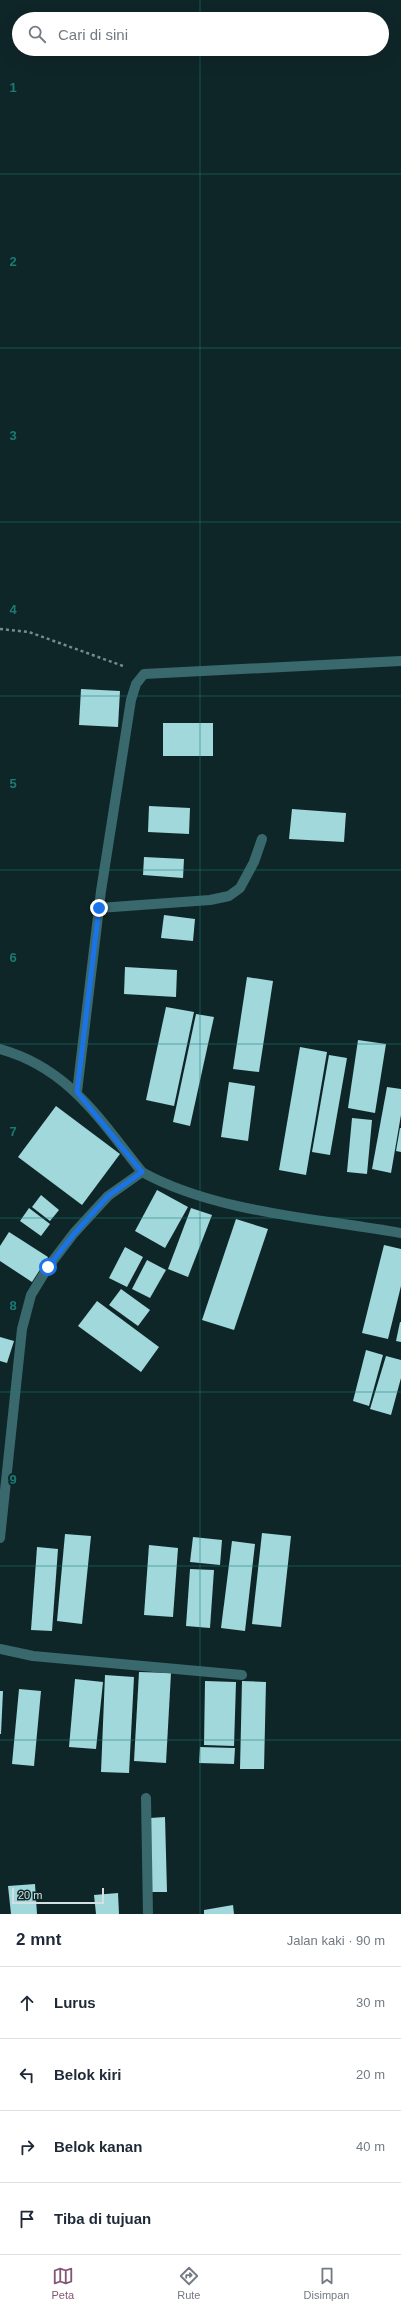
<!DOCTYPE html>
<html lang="id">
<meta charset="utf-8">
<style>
:root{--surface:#fff;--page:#f6f6f7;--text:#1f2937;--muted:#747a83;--line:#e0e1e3;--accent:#835674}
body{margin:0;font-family:Arial,sans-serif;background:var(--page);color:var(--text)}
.scale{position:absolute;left:12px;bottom:10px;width:92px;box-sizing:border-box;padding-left:4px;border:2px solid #d2e0e1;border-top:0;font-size:11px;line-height:14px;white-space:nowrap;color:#d2e0e1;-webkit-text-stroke:3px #0f2628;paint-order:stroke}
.stop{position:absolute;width:12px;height:12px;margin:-9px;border:3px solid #1a73e8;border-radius:50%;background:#fff}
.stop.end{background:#1a73e8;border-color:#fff;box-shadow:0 1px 4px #0008}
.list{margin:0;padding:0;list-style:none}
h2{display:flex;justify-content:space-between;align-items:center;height:52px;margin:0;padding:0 16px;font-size:17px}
h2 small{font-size:13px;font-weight:400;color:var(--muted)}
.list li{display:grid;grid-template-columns:26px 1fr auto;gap:12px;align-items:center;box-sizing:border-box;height:72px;padding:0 16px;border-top:1px solid var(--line)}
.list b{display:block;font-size:15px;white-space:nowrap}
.list em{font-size:13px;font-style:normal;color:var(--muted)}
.icon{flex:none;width:22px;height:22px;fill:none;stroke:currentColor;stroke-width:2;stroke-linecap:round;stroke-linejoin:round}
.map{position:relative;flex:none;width:401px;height:1914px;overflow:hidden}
.search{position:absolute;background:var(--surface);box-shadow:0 4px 16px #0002;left:12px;right:12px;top:12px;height:44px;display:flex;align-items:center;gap:10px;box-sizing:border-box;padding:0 14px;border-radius:22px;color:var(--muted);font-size:15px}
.sheet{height:340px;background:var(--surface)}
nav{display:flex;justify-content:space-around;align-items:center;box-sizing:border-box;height:56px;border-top:1px solid var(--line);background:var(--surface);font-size:11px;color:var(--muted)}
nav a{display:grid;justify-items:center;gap:2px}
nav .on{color:var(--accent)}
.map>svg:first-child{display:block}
.building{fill:#a0d8db}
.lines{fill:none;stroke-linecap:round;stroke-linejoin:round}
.path{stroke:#788a8b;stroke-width:2.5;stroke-dasharray:3 3;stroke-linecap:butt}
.street{stroke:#39696d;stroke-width:10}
.route{stroke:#1a73e8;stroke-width:5}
.grid{fill:none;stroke:#197b74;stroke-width:1;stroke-opacity:0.55}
.grid-label{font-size:13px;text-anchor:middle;font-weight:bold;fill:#197b74;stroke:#0f2628;stroke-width:4;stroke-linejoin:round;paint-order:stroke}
</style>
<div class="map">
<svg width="401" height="1914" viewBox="0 0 401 1914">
<rect width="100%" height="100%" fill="#0f2628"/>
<!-- building -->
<g class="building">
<path d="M81,689L120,691L118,727L79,725Z"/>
<rect x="163" y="723" width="50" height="33"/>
<path d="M149,806L190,808L189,834L148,832Z"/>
<path d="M292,809L346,813L344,842L289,839Z"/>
<path d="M144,857L184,859L183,878L143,875Z"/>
<path d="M164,915L195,919L193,941L161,938Z"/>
<path d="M125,967L177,970L176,997L124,994Z"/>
<path d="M247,977L273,981L259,1072L233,1069Z"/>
<path d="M166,1007L194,1012L174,1106L146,1100Z"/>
<path d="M196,1014L214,1017L190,1126L173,1122Z"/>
<path d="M358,1040L386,1044L375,1113L348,1108Z"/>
<path d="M300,1047L327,1052L306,1175L279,1170Z"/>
<path d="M329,1055L347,1058L330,1155L312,1152Z"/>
<path d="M229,1082L255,1086L248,1141L221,1137Z"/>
<path d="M387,1087L401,1089V1115L391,1173L372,1169Z"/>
<path d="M56,1106L120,1154L82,1205L18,1157Z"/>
<path d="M352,1118L372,1120L367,1174L347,1172Z"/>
<path d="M400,1128H401V1152L396,1151Z"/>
<path d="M157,1190L188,1207L165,1248L135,1231Z"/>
<path d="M41,1195L59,1210L50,1221L32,1207Z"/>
<path d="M29,1208L50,1224L41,1236L20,1221Z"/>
<path d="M191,1208L212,1215L188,1277L168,1269Z"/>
<path d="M236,1219L268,1229L234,1330L202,1320Z"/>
<path d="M9,1232L48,1257L32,1282L0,1261V1246Z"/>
<path d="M384,1245L401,1249V1286L388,1339L362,1333Z"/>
<path d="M125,1247L143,1257L127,1287L109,1278Z"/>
<path d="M147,1260L166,1270L150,1298L132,1289Z"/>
<path d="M121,1289L150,1310L138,1326L109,1305Z"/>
<path d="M97,1301L159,1347L141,1372L78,1326Z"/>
<path d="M400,1322H401V1342L396,1341Z"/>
<path d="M0,1337L14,1341L7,1363L0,1361Z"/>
<path d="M366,1350L383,1355L369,1406L353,1401Z"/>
<path d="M386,1356L401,1360V1378L391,1415L370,1409Z"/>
<path d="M262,1533L291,1536L281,1627L252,1624Z"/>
<path d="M65,1534L91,1536L82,1624L57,1621Z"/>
<path d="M193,1537L222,1540L220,1565L190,1562Z"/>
<path d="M232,1541L255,1544L245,1631L221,1628Z"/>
<path d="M149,1545L178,1548L173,1617L144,1615Z"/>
<path d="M37,1547L58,1549L52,1631L31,1630Z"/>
<path d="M190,1569L214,1570L210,1628L186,1626Z"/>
<path d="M139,1672L171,1673L166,1763L134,1761Z"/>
<path d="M105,1675L134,1677L129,1773L101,1772Z"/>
<path d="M75,1679L103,1682L96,1749L69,1747Z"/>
<path d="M205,1681L236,1682L234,1746L204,1745Z"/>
<path d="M242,1681L266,1682L264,1769H240Z"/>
<path d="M19,1689L41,1691L34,1766L12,1764Z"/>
<path d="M0,1691H3L1,1734H0Z"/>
<path d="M200,1747L235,1748L234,1764L199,1763Z"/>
<path d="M165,1817L167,1892H152L150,1818Z"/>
<path d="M35,1884L37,1914H11L8,1886Z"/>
<path d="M118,1893L119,1914H96L94,1895Z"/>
<path d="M233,1905L234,1914H204V1910Z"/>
</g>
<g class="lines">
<!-- path -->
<path class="path" d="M0,629L29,632L123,666"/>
<!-- street -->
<g class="street">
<path d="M99,908L210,900L229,896L240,888L254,862L262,839"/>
<path d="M0,1049C69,1068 100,1120 142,1172"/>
<path d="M77,1092L101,891L131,700L136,684L144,674L401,661"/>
<path d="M0,1538L22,1329L31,1295L48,1267L74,1233L108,1196L142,1172C216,1213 318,1218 401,1233"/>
<path d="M0,1649L33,1656L242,1675"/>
<path d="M146,1798L148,1914"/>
</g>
</g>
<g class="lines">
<!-- route -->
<path class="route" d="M48,1267L74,1234L108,1196L142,1172L77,1092L99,908"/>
</g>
<!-- grid -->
<path class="grid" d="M200,0V19M200,49V1914M0,174H401M0,348H401M0,522H401M0,696H401M0,870H401M0,1044H401M0,1218H401M0,1392H401M0,1566H401M0,1740H401"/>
<g class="grid-label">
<text x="13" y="92">1</text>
<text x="13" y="266">2</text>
<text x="13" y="440">3</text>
<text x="13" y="614">4</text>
<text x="13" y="788">5</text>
<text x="13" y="962">6</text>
<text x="13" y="1136">7</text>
<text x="13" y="1310">8</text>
<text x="13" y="1484">9</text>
</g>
</svg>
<div class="scale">20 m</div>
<div class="stop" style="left:48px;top:1267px"></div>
<div class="stop end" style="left:99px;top:908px"></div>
<div class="search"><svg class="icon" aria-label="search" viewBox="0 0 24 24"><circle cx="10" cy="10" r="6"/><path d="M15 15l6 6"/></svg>Cari di sini</div>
</div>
<section class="sheet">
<h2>2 mnt<small>Jalan kaki · 90 m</small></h2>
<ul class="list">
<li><svg class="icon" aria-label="ahead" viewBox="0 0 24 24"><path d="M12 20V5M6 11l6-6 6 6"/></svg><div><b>Lurus</b></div><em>30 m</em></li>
<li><svg class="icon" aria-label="left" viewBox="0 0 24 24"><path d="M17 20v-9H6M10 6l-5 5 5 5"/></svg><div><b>Belok kiri</b></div><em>20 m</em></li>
<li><svg class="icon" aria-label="right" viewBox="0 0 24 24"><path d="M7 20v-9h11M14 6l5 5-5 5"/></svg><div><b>Belok kanan</b></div><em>40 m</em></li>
<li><svg class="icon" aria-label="arrive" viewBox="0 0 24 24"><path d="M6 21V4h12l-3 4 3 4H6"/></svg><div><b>Tiba di tujuan</b></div></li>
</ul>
</section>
<nav>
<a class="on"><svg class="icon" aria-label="map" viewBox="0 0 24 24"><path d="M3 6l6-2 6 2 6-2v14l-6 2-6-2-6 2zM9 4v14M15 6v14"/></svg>Peta</a>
<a><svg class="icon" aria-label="directions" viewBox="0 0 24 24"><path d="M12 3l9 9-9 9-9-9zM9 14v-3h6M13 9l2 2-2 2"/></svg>Rute</a>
<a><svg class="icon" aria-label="saved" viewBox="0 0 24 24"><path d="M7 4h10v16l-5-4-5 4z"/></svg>Disimpan</a>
</nav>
